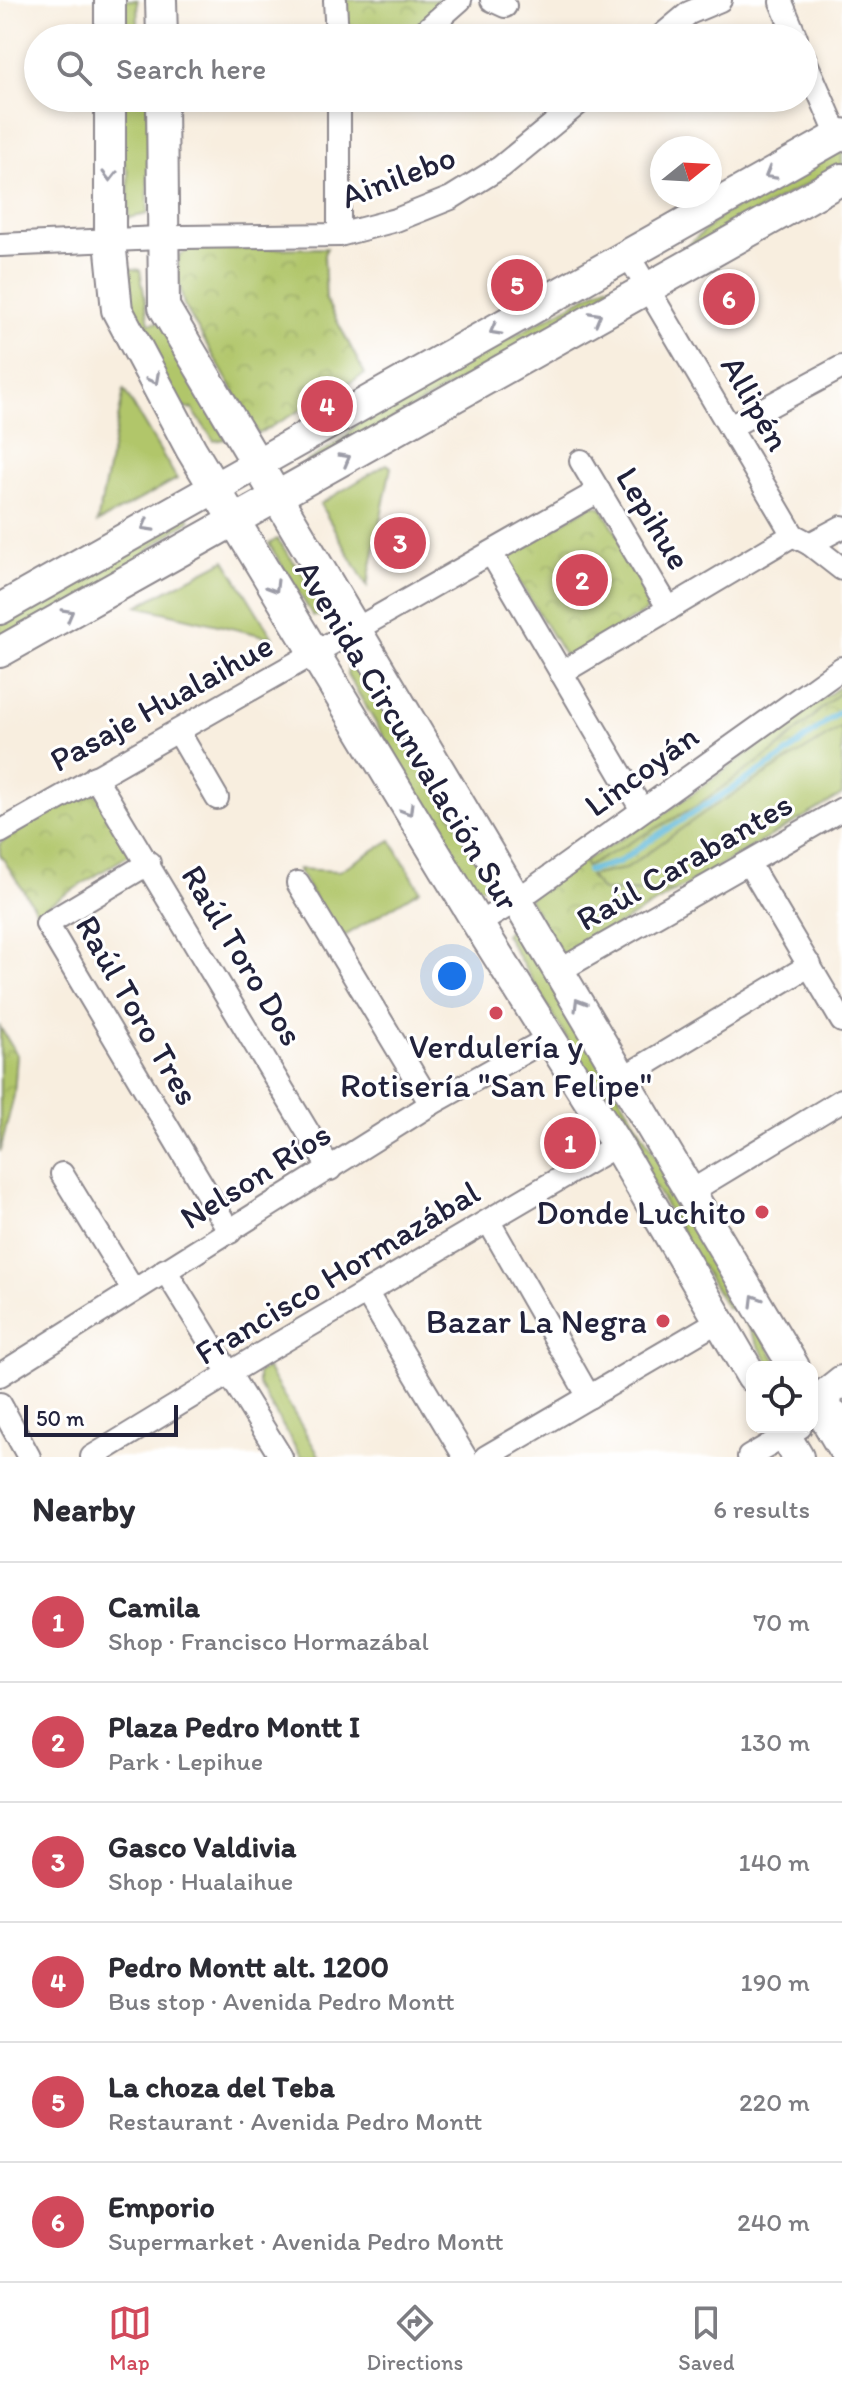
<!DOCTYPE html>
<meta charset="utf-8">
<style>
:root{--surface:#fff;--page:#f2f2f3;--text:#2b2b33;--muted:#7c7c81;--line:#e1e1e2;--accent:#d1495b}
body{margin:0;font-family:Itim,sans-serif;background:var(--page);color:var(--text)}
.controls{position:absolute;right:24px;bottom:24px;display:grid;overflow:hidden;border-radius:16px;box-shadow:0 4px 12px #0003}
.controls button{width:72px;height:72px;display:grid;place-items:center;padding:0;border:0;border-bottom:2px solid var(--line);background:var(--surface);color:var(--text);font:40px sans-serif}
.compass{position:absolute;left:650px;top:136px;width:72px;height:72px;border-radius:50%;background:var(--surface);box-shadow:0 4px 12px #0003;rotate:72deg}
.scale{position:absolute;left:24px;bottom:20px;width:154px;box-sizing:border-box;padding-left:8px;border:4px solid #22223b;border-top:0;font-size:22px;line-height:28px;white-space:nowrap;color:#22223b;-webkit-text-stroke:6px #fff;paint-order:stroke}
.you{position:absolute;left:452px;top:976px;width:28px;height:28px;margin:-20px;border:6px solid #fff;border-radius:50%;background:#1a73e8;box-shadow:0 0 0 12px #1a73e833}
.badge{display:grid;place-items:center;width:52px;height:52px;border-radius:50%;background:var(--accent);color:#fff;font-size:26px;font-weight:700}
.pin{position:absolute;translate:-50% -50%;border:4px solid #fff;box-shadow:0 2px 8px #0006}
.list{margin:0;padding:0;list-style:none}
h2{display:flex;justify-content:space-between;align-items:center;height:104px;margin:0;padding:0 32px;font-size:34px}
h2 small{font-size:26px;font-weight:400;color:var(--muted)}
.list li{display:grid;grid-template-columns:52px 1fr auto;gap:24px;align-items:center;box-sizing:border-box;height:120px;padding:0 32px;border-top:2px solid var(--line)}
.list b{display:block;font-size:30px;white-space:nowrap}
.list p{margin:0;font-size:26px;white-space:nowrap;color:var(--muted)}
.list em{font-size:26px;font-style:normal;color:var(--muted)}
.icon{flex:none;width:44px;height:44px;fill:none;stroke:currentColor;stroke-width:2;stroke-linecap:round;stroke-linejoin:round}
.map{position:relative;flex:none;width:842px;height:1457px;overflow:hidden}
.search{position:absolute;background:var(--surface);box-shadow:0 4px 12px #0003;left:24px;right:24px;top:24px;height:88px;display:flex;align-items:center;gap:20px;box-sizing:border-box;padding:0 28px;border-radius:44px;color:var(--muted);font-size:30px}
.sheet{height:824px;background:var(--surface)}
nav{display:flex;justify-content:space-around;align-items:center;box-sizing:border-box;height:112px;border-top:2px solid var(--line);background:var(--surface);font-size:22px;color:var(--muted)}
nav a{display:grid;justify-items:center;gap:4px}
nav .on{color:var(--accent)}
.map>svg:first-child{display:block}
.grass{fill:#b1c66a;stroke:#6a7452;stroke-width:2}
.park{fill:url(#park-crowns);stroke:#6a7452;stroke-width:2}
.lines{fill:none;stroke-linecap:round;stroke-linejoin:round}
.stream{stroke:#5bb7d9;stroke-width:6}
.street-casing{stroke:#8d888d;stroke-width:26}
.secondary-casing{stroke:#8d888d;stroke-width:34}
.street{stroke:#fff;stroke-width:22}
.secondary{stroke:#fff;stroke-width:30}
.oneway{stroke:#9c9ca7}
.poi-dot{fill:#d1495b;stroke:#fff;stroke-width:3}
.labels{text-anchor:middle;stroke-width:6;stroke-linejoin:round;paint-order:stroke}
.street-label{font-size:34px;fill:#22223b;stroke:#fff}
.poi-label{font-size:34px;fill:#22223b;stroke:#fff;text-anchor:end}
</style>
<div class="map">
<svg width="842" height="1457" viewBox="0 0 842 1457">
<defs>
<pattern id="park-crowns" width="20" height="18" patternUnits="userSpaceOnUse" patternTransform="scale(2)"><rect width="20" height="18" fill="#b1c66a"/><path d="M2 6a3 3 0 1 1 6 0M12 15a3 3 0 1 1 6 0" fill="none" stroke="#98aa5d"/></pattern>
</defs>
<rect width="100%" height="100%" fill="#fff"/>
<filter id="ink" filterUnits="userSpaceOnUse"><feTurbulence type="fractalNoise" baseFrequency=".0125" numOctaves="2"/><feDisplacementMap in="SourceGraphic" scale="16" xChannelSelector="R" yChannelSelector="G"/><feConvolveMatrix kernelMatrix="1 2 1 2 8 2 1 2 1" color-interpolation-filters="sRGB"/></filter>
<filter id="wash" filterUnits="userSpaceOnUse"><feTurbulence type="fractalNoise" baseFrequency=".006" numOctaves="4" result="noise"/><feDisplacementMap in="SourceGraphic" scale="32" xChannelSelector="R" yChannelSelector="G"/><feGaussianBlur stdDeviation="1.8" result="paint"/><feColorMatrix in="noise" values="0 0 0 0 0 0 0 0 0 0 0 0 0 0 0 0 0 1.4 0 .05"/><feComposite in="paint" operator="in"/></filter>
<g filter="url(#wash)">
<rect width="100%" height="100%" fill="#f8eedf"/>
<!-- grass -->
<g class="grass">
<path d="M120,0H137L138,26L149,32V38H121Z"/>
<path d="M121,98H148V214L129,218L128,172L121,154Z"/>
<path d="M842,148V165L677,255L721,216Z"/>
<path d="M127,268L140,270L149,323L162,322L226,439L214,441L192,409L182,408L131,321Z"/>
<path d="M607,285H613L616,291L308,468L306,462L343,439L361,420Z"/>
<path d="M124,390L177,479L97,523Z"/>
<path d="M387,464L391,467L367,586L320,504Z"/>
<path d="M186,514L190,520L149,549L127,573L0,642V624Z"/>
<path d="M277,539L327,607L321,616H313L269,544Z"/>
<path d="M225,560L273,638L137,606Z"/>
<path d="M355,661L361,662L488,877L486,886L473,889L347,674L349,663Z"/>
<path d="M842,685V795L674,892L601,891L588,876L584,861L664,814Z"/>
<path d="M391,840L420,890L338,940L298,869L339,871Z"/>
<path d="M512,926L521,928L780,1367H771L738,1310L726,1307L505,934Z"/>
<path d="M267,1368L320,1457H301L258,1384V1373Z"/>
</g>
<!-- park -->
<g class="park">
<path d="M343,0H450L449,5L406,38H344Z"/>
<path d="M327,248L324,254L326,300L365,374L258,434L184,305L177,273L179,255L191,249Z"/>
<path d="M592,505L601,507L660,603L566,658L505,558Z"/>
<path d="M842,690V727L705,812L625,869L589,876L602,891L674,892L564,957L528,899L584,861L586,867L696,806L781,746Z"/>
<path d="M81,792L97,795L132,853L37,912L0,854V843Z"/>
<path d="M0,1027L17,1055L14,1095L0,1152Z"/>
</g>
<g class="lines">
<!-- stream -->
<path class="stream" d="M588,871L619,862L653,838L781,758L842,710"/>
</g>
</g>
<g filter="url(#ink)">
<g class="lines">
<defs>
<g id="street">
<path d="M335,0L337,38"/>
<path d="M492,0L505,6"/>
<path d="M781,2L796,38"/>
<path d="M417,38L460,0"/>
<path d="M659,38L689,13L720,0"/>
<path d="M804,58L838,136"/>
<path d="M339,98V235"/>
<path d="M0,245L182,237L339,235L396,220L451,198L501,167L585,98"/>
<path d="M628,255L793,535L810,544L842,569"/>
<path d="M730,427L842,367"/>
<path d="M581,461L669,609"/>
<path d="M810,544L842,527"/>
<path d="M491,553L642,810"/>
<path d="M561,673L793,535"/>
<path d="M178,731L217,798"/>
<path d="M95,777L330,1169"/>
<path d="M0,832L599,491"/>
<path d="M149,863L47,924L230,1232"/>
<path d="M749,864L842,1021"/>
<path d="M298,883L431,1104"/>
<path d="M478,924L517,900L842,668"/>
<path d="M559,971L842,809"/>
<path d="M623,1078L810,965"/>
<path d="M62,1174L133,1290"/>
<path d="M690,1192L842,1100"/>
<path d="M489,1222L589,1397"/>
<path d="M165,1270L281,1457"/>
<path d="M366,1292L465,1457"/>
<path d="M0,1375L431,1104L549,1038"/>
<path d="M0,1404L29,1457"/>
<path d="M92,1457L261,1354L617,1145"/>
<path d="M486,1457L720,1320"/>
<path d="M749,1457L800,1427"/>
</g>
<g id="secondary">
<path d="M110,0V38"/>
<path d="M161,0L162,38"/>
<path d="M110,98V241L117,310L191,449L478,924L617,1145L752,1377"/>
<path d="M162,98L164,307L794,1367"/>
<path d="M0,609L842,134"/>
<path d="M0,652L842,179"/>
<path d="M812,1396L842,1447"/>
<path d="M840,1420L826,1411L827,1393L842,1381"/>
<path d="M780,1427L798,1457"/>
</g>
</defs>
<!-- street casing -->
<use href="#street" class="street-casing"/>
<!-- secondary casing -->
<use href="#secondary" class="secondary-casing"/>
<!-- street -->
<use href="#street" class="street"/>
<!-- secondary -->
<use href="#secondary" class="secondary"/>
</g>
<!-- one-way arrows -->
<defs><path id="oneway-chevron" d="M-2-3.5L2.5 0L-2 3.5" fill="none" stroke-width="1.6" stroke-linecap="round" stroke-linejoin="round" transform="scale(2)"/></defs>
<g class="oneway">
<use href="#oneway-chevron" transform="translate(770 174) rotate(150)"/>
<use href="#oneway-chevron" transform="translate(110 176) rotate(90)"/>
<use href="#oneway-chevron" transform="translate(596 317) rotate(-29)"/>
<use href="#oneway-chevron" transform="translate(495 330) rotate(151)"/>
<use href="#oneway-chevron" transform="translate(154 379) rotate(62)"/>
<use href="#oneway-chevron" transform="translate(345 459) rotate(-29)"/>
<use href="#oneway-chevron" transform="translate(147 526) rotate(151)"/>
<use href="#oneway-chevron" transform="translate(274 587) rotate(59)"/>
<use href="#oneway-chevron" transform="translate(68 614) rotate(-29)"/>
<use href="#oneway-chevron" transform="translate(408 810) rotate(59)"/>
<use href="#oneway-chevron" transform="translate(579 1004) rotate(-121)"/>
<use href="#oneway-chevron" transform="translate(755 1300) rotate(-121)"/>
</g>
</g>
<!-- markers -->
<g class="poi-dot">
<circle cx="496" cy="1013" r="8"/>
<circle cx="762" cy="1212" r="8"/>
<circle cx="663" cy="1321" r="8"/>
</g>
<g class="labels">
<!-- street labels -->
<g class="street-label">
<text transform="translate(398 176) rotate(-21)" y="12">Ainilebo</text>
<text transform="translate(756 403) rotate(60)" y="12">Allipén</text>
<text transform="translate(654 518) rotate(59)" y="12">Lepihue</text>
<text transform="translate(161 702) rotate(-29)" y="12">Pasaje Hualaihue</text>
<text transform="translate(408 735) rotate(59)" y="12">Avenida Circunvalación Sur</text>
<text transform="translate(641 770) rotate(-36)" y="12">Lincoyán</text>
<text transform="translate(684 861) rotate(-30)" y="12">Raúl Carabantes</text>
<text transform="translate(243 955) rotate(59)" y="12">Raúl Toro Dos</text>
<text transform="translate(138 1010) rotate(60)" y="12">Raúl Toro Tres</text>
<text transform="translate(255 1175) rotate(-32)" y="12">Nelson Ríos</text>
<text transform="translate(337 1272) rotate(-31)" y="12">Francisco Hormazábal</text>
</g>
<!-- poi labels -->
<g class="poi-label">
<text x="496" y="1058" text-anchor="middle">Verdulería y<tspan x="496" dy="39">Rotisería "San Felipe"</tspan></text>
<text x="746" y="1224">Donde Luchito</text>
<text x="647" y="1333">Bazar La Negra</text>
</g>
</g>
</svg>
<div class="controls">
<button><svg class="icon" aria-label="locate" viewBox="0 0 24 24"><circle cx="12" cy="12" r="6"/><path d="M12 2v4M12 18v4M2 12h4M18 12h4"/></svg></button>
</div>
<svg class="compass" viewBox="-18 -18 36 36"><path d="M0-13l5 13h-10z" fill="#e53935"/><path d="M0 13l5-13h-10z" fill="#7c7c81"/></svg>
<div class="scale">50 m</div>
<div class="you"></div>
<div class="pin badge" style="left:570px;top:1143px">1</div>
<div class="pin badge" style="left:582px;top:580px">2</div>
<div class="pin badge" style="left:400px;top:543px">3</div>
<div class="pin badge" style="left:327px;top:406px">4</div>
<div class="pin badge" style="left:517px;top:285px">5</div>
<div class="pin badge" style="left:729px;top:299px">6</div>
<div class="search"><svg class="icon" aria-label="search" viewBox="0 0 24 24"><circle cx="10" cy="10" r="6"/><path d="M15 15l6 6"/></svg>Search here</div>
</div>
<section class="sheet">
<h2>Nearby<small>6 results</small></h2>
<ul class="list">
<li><span class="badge">1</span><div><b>Camila</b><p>Shop · Francisco Hormazábal</p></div><em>70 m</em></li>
<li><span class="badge">2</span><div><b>Plaza Pedro Montt I</b><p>Park · Lepihue</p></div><em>130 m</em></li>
<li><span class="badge">3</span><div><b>Gasco Valdivia</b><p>Shop · Hualaihue</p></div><em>140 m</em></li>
<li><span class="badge">4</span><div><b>Pedro Montt alt. 1200</b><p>Bus stop · Avenida Pedro Montt</p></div><em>190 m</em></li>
<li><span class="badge">5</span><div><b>La choza del Teba</b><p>Restaurant · Avenida Pedro Montt</p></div><em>220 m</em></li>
<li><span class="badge">6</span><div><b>Emporio</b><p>Supermarket · Avenida Pedro Montt</p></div><em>240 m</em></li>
</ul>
</section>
<nav>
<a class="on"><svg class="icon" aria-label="map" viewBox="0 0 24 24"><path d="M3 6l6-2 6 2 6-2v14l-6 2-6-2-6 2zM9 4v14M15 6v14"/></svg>Map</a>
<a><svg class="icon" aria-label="directions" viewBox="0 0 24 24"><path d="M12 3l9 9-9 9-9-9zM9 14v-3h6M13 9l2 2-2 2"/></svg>Directions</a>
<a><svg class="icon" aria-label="saved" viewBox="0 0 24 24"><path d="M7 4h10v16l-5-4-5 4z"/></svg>Saved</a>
</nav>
